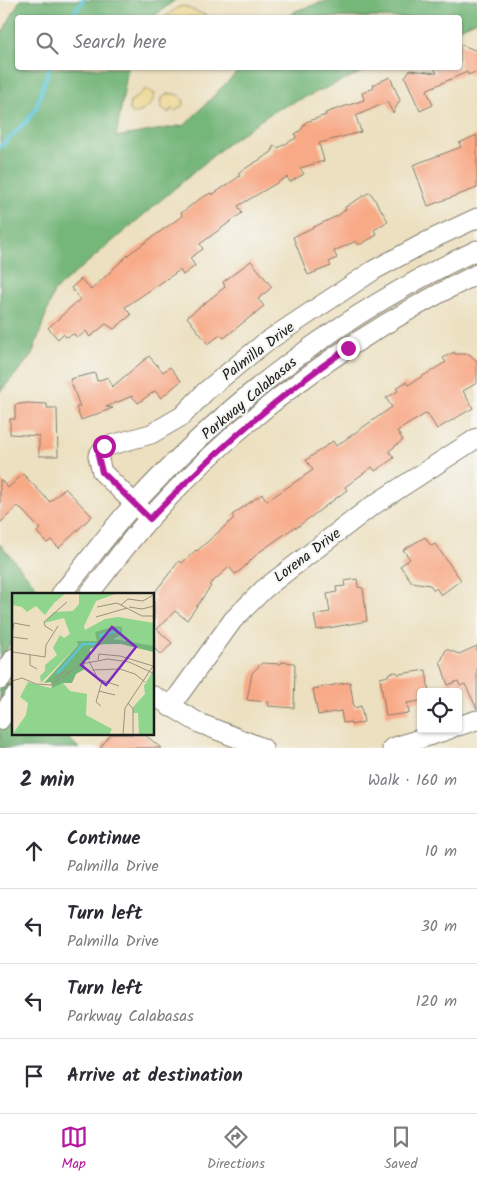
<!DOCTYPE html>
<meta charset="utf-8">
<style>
:root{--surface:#fff;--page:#f7f7f7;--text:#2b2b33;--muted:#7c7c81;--line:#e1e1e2;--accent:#b5179e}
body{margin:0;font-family:Kalam,sans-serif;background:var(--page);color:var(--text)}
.controls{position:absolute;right:15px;bottom:15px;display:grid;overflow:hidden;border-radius:5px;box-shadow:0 1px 4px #0004}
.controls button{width:45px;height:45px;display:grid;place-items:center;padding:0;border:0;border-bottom:1px solid var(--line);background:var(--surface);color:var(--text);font:25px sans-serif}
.stop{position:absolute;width:15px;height:15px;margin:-11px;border:4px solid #b5179e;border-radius:50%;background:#fff}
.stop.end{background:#b5179e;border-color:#fff;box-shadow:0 1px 5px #0008}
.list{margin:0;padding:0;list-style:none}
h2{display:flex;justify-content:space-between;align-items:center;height:65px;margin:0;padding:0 20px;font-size:21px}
h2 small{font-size:16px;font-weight:400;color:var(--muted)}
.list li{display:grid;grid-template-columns:32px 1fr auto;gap:15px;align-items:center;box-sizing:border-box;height:75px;padding:0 20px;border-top:1px solid var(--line)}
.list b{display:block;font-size:19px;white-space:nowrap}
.list p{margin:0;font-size:16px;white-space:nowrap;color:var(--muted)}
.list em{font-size:16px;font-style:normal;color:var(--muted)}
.icon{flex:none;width:28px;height:28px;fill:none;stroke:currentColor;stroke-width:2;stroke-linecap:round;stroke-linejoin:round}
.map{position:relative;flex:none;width:477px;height:748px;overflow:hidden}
.search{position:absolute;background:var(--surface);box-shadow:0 1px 4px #0004;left:15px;right:15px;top:15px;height:55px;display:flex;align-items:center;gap:12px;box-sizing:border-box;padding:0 18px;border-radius:5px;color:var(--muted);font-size:19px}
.sheet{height:365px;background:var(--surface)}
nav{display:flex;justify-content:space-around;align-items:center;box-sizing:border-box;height:70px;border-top:1px solid var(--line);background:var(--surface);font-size:14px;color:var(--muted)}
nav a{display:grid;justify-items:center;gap:2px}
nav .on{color:var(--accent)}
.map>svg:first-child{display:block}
.forest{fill:#74b679;stroke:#48694a}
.sand{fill:#eeda9e;stroke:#857b5d}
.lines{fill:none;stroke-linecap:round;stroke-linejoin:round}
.stream{stroke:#5bc5d5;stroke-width:4.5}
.building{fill:#f8a986}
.minor-casing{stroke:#847e6e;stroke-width:21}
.minor{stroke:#fff;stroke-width:19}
.route{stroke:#b5179e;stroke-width:6}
.labels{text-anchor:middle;stroke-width:4.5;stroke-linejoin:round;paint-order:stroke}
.street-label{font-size:15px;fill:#1c1c1c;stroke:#f6f6f2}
.inset-river{fill:none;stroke:#5bc5d5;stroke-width:2.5}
.inset-road{fill:none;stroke:#99927e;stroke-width:1}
.view{fill:#7b2cbf;fill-opacity:0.15;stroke:#7b2cbf;stroke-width:2.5}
.inset-edge{fill:none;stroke:#1c1c1c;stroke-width:2.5}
</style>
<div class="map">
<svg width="477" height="748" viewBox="0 0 477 748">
<rect width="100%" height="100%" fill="#f6f6f2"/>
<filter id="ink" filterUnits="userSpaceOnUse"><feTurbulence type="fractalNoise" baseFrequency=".02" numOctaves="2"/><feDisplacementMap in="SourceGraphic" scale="10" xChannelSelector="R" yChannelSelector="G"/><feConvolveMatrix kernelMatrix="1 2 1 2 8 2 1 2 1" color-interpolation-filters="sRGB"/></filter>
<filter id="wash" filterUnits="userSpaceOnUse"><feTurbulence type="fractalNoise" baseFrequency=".0096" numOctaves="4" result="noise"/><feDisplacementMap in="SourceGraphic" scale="20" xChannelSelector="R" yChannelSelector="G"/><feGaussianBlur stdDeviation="1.12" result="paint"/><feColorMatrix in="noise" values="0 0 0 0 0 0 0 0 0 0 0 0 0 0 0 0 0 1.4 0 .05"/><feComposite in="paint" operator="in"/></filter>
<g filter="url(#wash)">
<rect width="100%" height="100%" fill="#ece0c0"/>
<!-- forest -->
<g class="forest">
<path d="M20,0H175L153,17L18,18V68H128L116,137L185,125L241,68H371L274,111L227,144L54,291L32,355L0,392V37Z"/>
<path d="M329,0H477V20L460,28V18L289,17L295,11Z"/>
<path d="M0,544L40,591L38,594H14V637L0,661Z"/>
<path d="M0,675L14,687V734H64L79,748H0Z"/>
</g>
<!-- sand -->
<g class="sand">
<path d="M184,6C192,11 201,12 209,17H164L179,7Z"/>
<path d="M146,89L155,94C153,104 142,115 131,113L129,109L130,102Z"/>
<path d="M167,94C175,93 184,95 184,104L175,111L171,109L169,113L161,107L162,98Z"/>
</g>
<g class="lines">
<!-- stream -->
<g class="stream">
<path d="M71,18L83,0"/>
<path d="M0,147L27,121L36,108L49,68"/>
</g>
</g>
<g id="blocks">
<!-- building -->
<g class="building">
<path d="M460,44L477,51V71L468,75L467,72L428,89L427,91L433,105L420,111L405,77L410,70L437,73L434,68H460Z"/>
<path d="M390,77L400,100L393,113L387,102L356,116L361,132L319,143L324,161L300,168L304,174L290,182L287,177L238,206L242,213L200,244L203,249L190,258L195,266L183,275L180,270L125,307L131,315L114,329L106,324L90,337L86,331L78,338L74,334L66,337L63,334L58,339L48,328L80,299L71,288L81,279L91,290L129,254L182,216L181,213L201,198L211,193L212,195L240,176L238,173L272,152L273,146L278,148L296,138L295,134L301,130L306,122L326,115L325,113L364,100L362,93L374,88L373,85Z"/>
<path d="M477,135V188L428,206L413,165L461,147L459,143Z"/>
<path d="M370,192L388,221L374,230L377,235L361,244H358L356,241L334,251L337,258L329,262L331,266L308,275L293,237L339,215L346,209L345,207Z"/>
<path d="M251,261L272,287L258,299L264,306L224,338L220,335L208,344L187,317L225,287L223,282Z"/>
<path d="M454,352L455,354H469L477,361V383L463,391L473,408L437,429L427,413L397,431L403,440L389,451L394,458L375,471L372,467L345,487L347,490L296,528L295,527L258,553L240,571L235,574L229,567L209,585L211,586L187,620L175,611L157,629L172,643L161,655L154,648V593L179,561L182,563L196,550L197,551L234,518L232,515L262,494L267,501L313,470L306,460L333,441L336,446L392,407L386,398L398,391L396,388L406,382L408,385L446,362L443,358Z"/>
<path d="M149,356L163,372L170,367L181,381L161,398L155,391L138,403L132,396L106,407L113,408L81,420L76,407H80L70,379L95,373L97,381L108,377L112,387Z"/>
<path d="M27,403L47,404V408H57L58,456H39V436L10,434V419H15V405Z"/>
<path d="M23,474L50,502L65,488L92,516L59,548L51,540L47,543L37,532L40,529L18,506L0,523V479L8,488Z"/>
<path d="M425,537L431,546L435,544L461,580L441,595L436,588L434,590L430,585L412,582L400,566L410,559L403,550Z"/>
<path d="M357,579L358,587L363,588L367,621L317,630L314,615L330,612L327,594L337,592L336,587L345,586L344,581Z"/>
<path d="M477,646V709L465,684L460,686L458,681L448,685L440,661L442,659L446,649L459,654Z"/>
<path d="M281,662L294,663L295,665L294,708L268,706L269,702L247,700L252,673L262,663L281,664Z"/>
<path d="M426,670L429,692H421V701L407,703L409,713L386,716L380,678L388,676L389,673L396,672L399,674Z"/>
<path d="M350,682L354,708L361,706L364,722L351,725V722L343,723L341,711L318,715L313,689Z"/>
<path d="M111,734H144L161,748H100Z"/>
</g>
</g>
</g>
<g filter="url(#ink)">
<use href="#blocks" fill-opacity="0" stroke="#847e6e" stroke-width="1"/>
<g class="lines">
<defs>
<g id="minor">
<path d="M150,519L102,472L98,456L104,447L151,434L182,416L206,391L263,344L374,270L430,240L477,218"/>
<path d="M61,594C86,564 109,532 135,503C231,398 348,310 477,250"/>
<path d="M89,594C109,569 127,544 148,520C240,417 353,335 477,274"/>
<path d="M0,680L14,658"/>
<path d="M154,696L199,723L263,748"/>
<path d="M170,707L233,620L264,589L369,508L477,438"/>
<path d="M0,720L14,697"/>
<path d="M458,726L477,720"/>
<path d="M392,748L450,729"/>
</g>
</defs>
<!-- minor casing -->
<use href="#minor" class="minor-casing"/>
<!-- minor -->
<use href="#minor" class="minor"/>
</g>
</g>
<g class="lines" filter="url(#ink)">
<!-- route -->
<path class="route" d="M104,446L98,456L102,472L150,519C211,455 275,398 348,348"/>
</g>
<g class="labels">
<!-- street labels -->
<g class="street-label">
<text transform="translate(258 351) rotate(-37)" y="5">Palmilla Drive</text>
<text transform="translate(249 398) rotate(-40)" y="5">Parkway Calabasas</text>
<text transform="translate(307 555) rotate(-37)" y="5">Lorena Drive</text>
</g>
</g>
<!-- overview -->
<g transform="translate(12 593)">
<rect width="142" height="142" fill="#ece0c0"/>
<path d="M0,0H54L42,10L33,22L24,13L15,19L10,14L0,12ZM67,0H106L84,8L72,33L73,37L93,26L106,24L142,30V59L109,51L66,52L29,90L28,83L33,78V72L45,62L41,55L48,42L52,45L58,41L52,25L32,30L42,19L61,18L67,11ZM142,76V142H127L126,120H121V114L133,101L132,93ZM16,89L38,95L51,90L58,98L75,101L74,122L100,136L97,142H0L14,122L16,110L8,104Z" fill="#90d58e"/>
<path d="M103,33L110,34V41L101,46L142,53V59L109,51H91L78,56V66L72,68L73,76L64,81L60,90H51L40,95L39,89L32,90L66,52L65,48H85L83,39Z" fill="#74b679"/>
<path class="inset-river" d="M87,43L108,37M45,81L71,51H83"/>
<path class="inset-road" d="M109,12L116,6L131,8L143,1M85,14L105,10L130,23H143M117,14L130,16L142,13M84,24L115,15M41,38L33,33L32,29L55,9M0,41L2,30L18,33M0,44L16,46M1,59L33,64L34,52L46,33M18,61V72L25,76M86,67L87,61L108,63L141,73L113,115L111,142M77,68L86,86L107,93M80,77L108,76L123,81L133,89M42,85L53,78L56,80M0,88L10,85L24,91L39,92L69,71L96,66L117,69L143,81M87,98L103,102M116,110L121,116V142M89,113L84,109L90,88"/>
<path class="view" d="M100,34L124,54L94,92L69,72Z"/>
<rect width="142" height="142" class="inset-edge"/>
</g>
</svg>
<div class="controls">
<button><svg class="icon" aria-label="locate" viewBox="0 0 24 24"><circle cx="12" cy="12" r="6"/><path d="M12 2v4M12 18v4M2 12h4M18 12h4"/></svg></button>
</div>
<div class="stop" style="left:104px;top:446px"></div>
<div class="stop end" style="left:348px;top:348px"></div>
<div class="search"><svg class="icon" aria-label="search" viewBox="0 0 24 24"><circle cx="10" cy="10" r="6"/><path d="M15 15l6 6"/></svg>Search here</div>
</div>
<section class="sheet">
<h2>2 min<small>Walk · 160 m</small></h2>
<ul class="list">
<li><svg class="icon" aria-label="ahead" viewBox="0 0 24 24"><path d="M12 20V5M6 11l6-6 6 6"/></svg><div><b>Continue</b><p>Palmilla Drive</p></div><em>10 m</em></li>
<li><svg class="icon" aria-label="left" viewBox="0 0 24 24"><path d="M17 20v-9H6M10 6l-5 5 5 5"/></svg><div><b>Turn left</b><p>Palmilla Drive</p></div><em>30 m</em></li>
<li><svg class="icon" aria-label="left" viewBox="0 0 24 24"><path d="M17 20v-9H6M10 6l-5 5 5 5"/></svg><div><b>Turn left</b><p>Parkway Calabasas</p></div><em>120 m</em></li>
<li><svg class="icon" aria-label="arrive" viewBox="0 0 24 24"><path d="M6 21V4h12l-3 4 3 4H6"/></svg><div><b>Arrive at destination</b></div></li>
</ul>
</section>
<nav>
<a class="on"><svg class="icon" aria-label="map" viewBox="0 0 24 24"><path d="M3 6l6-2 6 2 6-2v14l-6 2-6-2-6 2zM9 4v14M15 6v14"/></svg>Map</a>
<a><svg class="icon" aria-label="directions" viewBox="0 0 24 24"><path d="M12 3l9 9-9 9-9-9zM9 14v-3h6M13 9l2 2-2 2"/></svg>Directions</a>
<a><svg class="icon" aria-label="saved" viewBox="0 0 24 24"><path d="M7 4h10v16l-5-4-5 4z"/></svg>Saved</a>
</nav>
